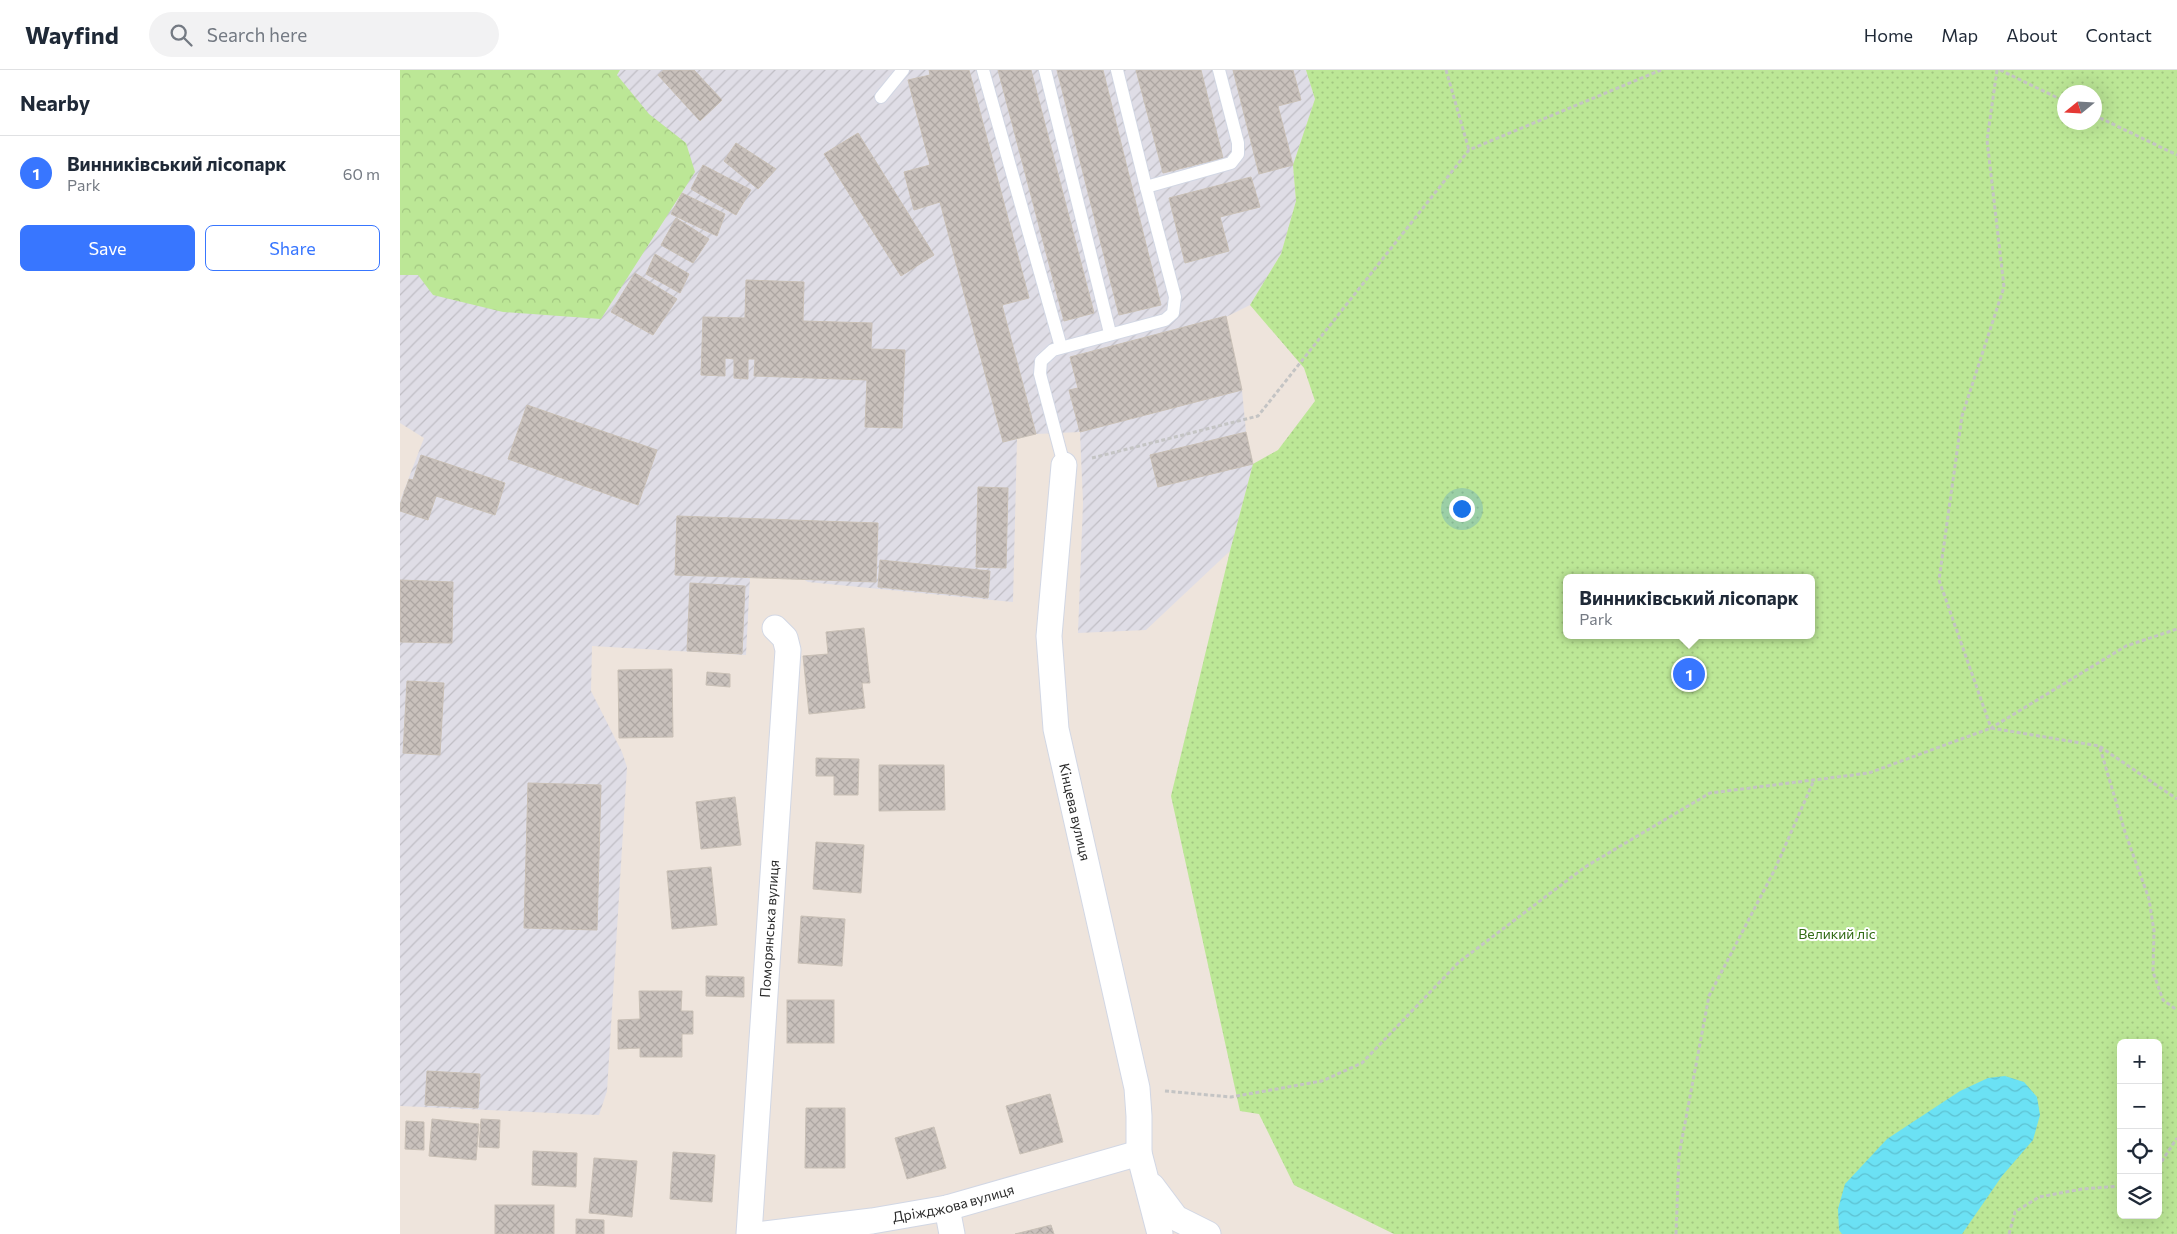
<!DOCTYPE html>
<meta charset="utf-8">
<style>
:root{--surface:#fff;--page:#f2f2f3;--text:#1f2937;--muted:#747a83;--line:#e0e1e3;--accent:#3876ff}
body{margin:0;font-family:Commissioner,sans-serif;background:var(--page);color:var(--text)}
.controls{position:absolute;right:15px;bottom:15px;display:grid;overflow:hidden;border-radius:8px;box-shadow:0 5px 20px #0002}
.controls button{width:45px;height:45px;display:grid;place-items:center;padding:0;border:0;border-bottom:1px solid var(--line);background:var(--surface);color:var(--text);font:25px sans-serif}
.compass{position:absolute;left:1657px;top:15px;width:45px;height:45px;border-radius:50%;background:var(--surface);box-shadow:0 5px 20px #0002;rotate:252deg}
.you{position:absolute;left:1061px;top:438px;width:18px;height:18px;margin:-12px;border:4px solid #fff;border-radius:50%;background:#1a73e8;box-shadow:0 0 0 8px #1a73e833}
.badge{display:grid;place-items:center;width:32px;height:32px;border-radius:50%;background:var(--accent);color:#fff;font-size:16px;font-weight:700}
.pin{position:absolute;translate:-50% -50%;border:2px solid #fff;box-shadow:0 1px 5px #0006}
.popup{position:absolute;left:1163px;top:504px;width:252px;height:65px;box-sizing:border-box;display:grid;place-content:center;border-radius:8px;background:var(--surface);filter:drop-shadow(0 1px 4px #0005);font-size:16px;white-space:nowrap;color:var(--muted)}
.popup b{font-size:19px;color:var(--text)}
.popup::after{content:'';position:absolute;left:50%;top:100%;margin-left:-10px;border:10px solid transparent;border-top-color:var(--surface)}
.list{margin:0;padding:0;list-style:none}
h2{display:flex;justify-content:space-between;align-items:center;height:65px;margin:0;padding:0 20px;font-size:21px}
h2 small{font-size:16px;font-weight:400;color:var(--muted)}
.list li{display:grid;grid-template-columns:32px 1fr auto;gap:15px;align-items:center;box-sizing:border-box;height:75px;padding:0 20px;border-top:1px solid var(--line)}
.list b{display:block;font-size:19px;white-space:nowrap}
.list p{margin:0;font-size:16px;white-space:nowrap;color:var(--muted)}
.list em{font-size:16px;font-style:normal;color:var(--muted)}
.actions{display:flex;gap:10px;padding:15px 20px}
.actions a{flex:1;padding:11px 0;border:1px solid var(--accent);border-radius:8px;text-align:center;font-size:18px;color:var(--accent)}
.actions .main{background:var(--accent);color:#fff}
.icon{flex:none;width:28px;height:28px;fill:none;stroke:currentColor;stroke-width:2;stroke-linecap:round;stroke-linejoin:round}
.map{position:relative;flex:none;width:1777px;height:1164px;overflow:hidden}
header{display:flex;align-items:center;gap:30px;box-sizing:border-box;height:70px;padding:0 25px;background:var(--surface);border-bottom:1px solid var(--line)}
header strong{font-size:24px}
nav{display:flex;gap:28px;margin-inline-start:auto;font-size:18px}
.search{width:350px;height:45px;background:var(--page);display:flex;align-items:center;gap:12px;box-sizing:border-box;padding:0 18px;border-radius:28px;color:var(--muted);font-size:19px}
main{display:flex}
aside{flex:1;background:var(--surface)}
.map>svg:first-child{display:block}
.industrial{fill:url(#industrial-furrows)}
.forest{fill:url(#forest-crowns)}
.park{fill:url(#park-dots);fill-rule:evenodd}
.water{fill:url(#water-waves)}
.building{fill:url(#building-cross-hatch);stroke:#c9c0b6}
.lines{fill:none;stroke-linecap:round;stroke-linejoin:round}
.service-casing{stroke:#d2d7e4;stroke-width:14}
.minor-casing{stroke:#d2d7e4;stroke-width:27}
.path{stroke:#c4c4c4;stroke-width:3;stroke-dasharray:4 2.5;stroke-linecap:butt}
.service{stroke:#fff;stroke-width:12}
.minor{stroke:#fff;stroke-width:25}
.labels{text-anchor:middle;stroke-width:4;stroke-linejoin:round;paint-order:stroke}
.street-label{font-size:14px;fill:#2b2b2b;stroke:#fff}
.park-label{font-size:14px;fill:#336c17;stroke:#fff}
</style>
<header>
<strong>Wayfind</strong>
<div class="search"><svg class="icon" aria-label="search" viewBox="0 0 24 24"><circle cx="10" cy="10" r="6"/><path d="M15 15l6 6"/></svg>Search here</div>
<nav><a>Home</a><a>Map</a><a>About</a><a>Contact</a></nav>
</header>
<main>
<aside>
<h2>Nearby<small></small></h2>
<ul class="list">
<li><span class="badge">1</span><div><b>Винниківський лісопарк</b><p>Park</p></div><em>60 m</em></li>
</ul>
<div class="actions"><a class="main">Save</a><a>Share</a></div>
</aside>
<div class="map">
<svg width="1777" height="1164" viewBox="0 0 1777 1164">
<defs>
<pattern id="industrial-furrows" width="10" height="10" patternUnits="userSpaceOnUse" patternTransform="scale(1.25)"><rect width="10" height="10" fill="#dfdde6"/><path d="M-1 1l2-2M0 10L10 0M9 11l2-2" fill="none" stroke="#c0bec5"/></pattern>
<pattern id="forest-crowns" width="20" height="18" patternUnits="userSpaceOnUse" patternTransform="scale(1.25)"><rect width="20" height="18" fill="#bce796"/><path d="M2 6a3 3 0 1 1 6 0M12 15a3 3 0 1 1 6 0" fill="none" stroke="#a2c681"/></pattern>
<pattern id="park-dots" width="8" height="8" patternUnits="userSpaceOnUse" patternTransform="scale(1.25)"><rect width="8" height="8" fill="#bce796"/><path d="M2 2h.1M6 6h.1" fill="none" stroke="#a2c681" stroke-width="1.8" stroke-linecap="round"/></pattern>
<pattern id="water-waves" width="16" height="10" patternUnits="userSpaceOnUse" patternTransform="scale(1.25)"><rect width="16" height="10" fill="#6be1f4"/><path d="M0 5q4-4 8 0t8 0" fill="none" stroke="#5dc1d1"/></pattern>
<pattern id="building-cross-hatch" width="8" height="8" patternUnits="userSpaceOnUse" patternTransform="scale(1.25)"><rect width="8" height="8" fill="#c9c1bc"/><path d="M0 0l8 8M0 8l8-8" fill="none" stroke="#ada6a2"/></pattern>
</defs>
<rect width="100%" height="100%" fill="#eee4dc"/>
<!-- industrial -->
<path class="industrial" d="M0,0H906L915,29L893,95L896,131L881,184L850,235L826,247L842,320L846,362L853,394L830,481L746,560L678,563L683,433L680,362L636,364L617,369L613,532L408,512L403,509L350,507L346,585L192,576L191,621L222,682L227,697L207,1021L199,1045L0,1036V431L24,368L0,353Z"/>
<!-- forest -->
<path class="forest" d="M0,0H220L217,5L249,44L286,73L295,102L201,249L103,242L33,225L18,205H0Z"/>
<!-- park -->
<path class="park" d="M906,0H1777V1164H994L894,1115L859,1044L840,1041L771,726L830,481L853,394L878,380L915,331L904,298L850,235L881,184L896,131L893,95L915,29ZM1664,22H1694V52H1664ZM1166,508H1412V565H1166ZM1721,973H1758V1145H1721Z"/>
<!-- water -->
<path class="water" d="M1605,1006L1624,1012L1637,1027L1640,1045L1633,1070L1602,1106L1562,1164H1442L1439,1160L1438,1139L1445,1114L1487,1069L1560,1021L1588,1008Z"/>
<!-- building -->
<g class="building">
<path d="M264,0H294L322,30L300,51L258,5Z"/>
<path d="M529,0H569L629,228L602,235L636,364L603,372L540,132L514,140L504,102L530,95L508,10L530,5Z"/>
<path d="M598,0H631L694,243L664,251Z"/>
<path d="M657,0H703L761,235L719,245Z"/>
<path d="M736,0H801L823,88L763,103Z"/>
<path d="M833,0H893L901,30L878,36L893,95L859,104Z"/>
<path d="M458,63L534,185L501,206L424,84Z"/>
<path d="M336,73L376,99L358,119L324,91Z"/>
<path d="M303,95L351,120L336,145L291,119Z"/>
<path d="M851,107L860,137L820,147L829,181L785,193L769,128Z"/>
<path d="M282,123L325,144L317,166L271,144Z"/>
<path d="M276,148L309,169L293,193L261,175Z"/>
<path d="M255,184L289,204L280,223L246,204Z"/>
<path d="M235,203L277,229L253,265L211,242Z"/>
<path d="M346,210L404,212L403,251L472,253L471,279L505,280L502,358L465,357L467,310L354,306L355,289H348V309L334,308V289L325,288V306L301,305L303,247L345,248Z"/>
<path d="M826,246L842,320L680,362L669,320L678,318L670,287Z"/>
<path d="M127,335L257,380L238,435L108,389Z"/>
<path d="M846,362L853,394L758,417L750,385Z"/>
<path d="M21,385L105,413L95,445L36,426L28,450L0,441V435L9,409L13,410Z"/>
<path d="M578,417L608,418L606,498L576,497Z"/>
<path d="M277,446L478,453L476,512L275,505Z"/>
<path d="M480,490L590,501L588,528L478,517Z"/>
<path d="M0,510L53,512L52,573L0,572Z"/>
<path d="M290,513L345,516L342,584L287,581Z"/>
<path d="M464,558L470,613H462L465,638L409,644L403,586L428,584L426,562Z"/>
<path d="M272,599L273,667L219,668L218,600Z"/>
<path d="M307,602L330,604V617L306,615Z"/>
<path d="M7,611L44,613L40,685L3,683Z"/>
<path d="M416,688L459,689L458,725H434V706H416Z"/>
<path d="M479,695H544L545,740L479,741Z"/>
<path d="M128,713L201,715L197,860L124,858Z"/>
<path d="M335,727L341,775L301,779L296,732Z"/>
<path d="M416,772L464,775L461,823L413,819Z"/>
<path d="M311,797L317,855L272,859L267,801Z"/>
<path d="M401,846L445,849L442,896L398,893Z"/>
<path d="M306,906L344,907V927L306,926Z"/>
<path d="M239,921H282L281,941H293V964H282V987H240V978L218,979V950L240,949Z"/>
<rect x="387" y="930" width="47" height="43"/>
<path d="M27,1001L80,1004L78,1038L25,1035Z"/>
<path d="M650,1024L663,1072L620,1084L606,1036Z"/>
<path d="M406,1038H445V1098H405Z"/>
<path d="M32,1049L79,1054L76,1090L29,1086Z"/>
<path d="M81,1049L100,1050L99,1078L79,1077Z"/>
<path d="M6,1051L24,1052V1080L5,1079Z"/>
<path d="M534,1057L546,1098L507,1109L495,1068Z"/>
<path d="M133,1081L177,1083L176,1117L132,1115Z"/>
<path d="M273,1082L315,1085L312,1132L270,1129Z"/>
<path d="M194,1088L237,1091L232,1147L189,1143Z"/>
<rect x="95" y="1135" width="59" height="29"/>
<path d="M176,1149L204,1150V1164H176Z"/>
<path d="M651,1155L654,1164H615Z"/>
</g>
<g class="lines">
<defs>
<g id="service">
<path d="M583,0L661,277"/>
<path d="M645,0L710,263"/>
<path d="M481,27L503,0"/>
<path d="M746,117L831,93L838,84V73L819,0"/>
<path d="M664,395L640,304L641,291L653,280L765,250L773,243L775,227L746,117L717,0"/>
</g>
<g id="minor">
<path id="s1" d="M664,395L649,566L656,659L737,1018L739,1046V1083L760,1164"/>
<path d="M752,1116L776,1148L808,1164"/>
<path d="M547,1138L552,1164"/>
<path id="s2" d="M349,1164L388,580L385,568L375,558"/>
<path id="s3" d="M365,1164L472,1151L547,1138L739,1083"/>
</g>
</defs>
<!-- service casing -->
<use href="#service" class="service-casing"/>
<!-- minor casing -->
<use href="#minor" class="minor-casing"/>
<!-- path -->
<g class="path">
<path d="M1046,0L1069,80"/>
<path d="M1597,0L1587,70L1604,217L1562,346L1539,510L1591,658L1726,576L1777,559"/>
<path d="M1600,0L1664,31"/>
<path d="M1694,45L1777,85"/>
<path d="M692,388L858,346L1069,80L1261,0"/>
<path d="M1700,678L1725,762L1749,829L1754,861L1753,902L1763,930L1777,940"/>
<path d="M765,1021L831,1027L922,1011L962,993L1059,892L1185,797L1310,723L1469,703L1591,658L1699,676L1777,729"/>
<path d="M1758,1097L1777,1068"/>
<path d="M1276,1164L1279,1085L1309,926L1375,799L1414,710"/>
<path d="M1609,1164L1615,1142L1639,1127L1682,1119L1721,1116"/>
</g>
<!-- service -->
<use href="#service" class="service"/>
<!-- minor -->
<use href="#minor" class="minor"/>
</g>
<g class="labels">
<!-- street labels -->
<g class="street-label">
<text dy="5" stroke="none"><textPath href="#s1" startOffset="350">Кінцева вулиця</textPath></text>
<text dy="5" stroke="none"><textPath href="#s2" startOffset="306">Поморянська вулиця</textPath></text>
<text dy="5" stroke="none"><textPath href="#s3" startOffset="191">Дріжджова вулиця</textPath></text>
</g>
<!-- park labels -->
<g class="park-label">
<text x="1437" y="869">Великий ліс</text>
</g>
</g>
</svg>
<div class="controls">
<button>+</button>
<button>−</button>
<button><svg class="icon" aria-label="locate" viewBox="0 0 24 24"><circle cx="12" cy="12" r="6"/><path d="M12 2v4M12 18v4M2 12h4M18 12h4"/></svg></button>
<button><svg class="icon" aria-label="layers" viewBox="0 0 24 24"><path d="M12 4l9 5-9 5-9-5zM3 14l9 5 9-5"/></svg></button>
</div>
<svg class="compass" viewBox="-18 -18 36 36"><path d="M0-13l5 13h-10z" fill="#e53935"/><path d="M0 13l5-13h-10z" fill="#747a83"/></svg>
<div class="you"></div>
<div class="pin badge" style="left:1289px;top:604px">1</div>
<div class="popup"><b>Винниківський лісопарк</b>Park</div>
</div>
</main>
